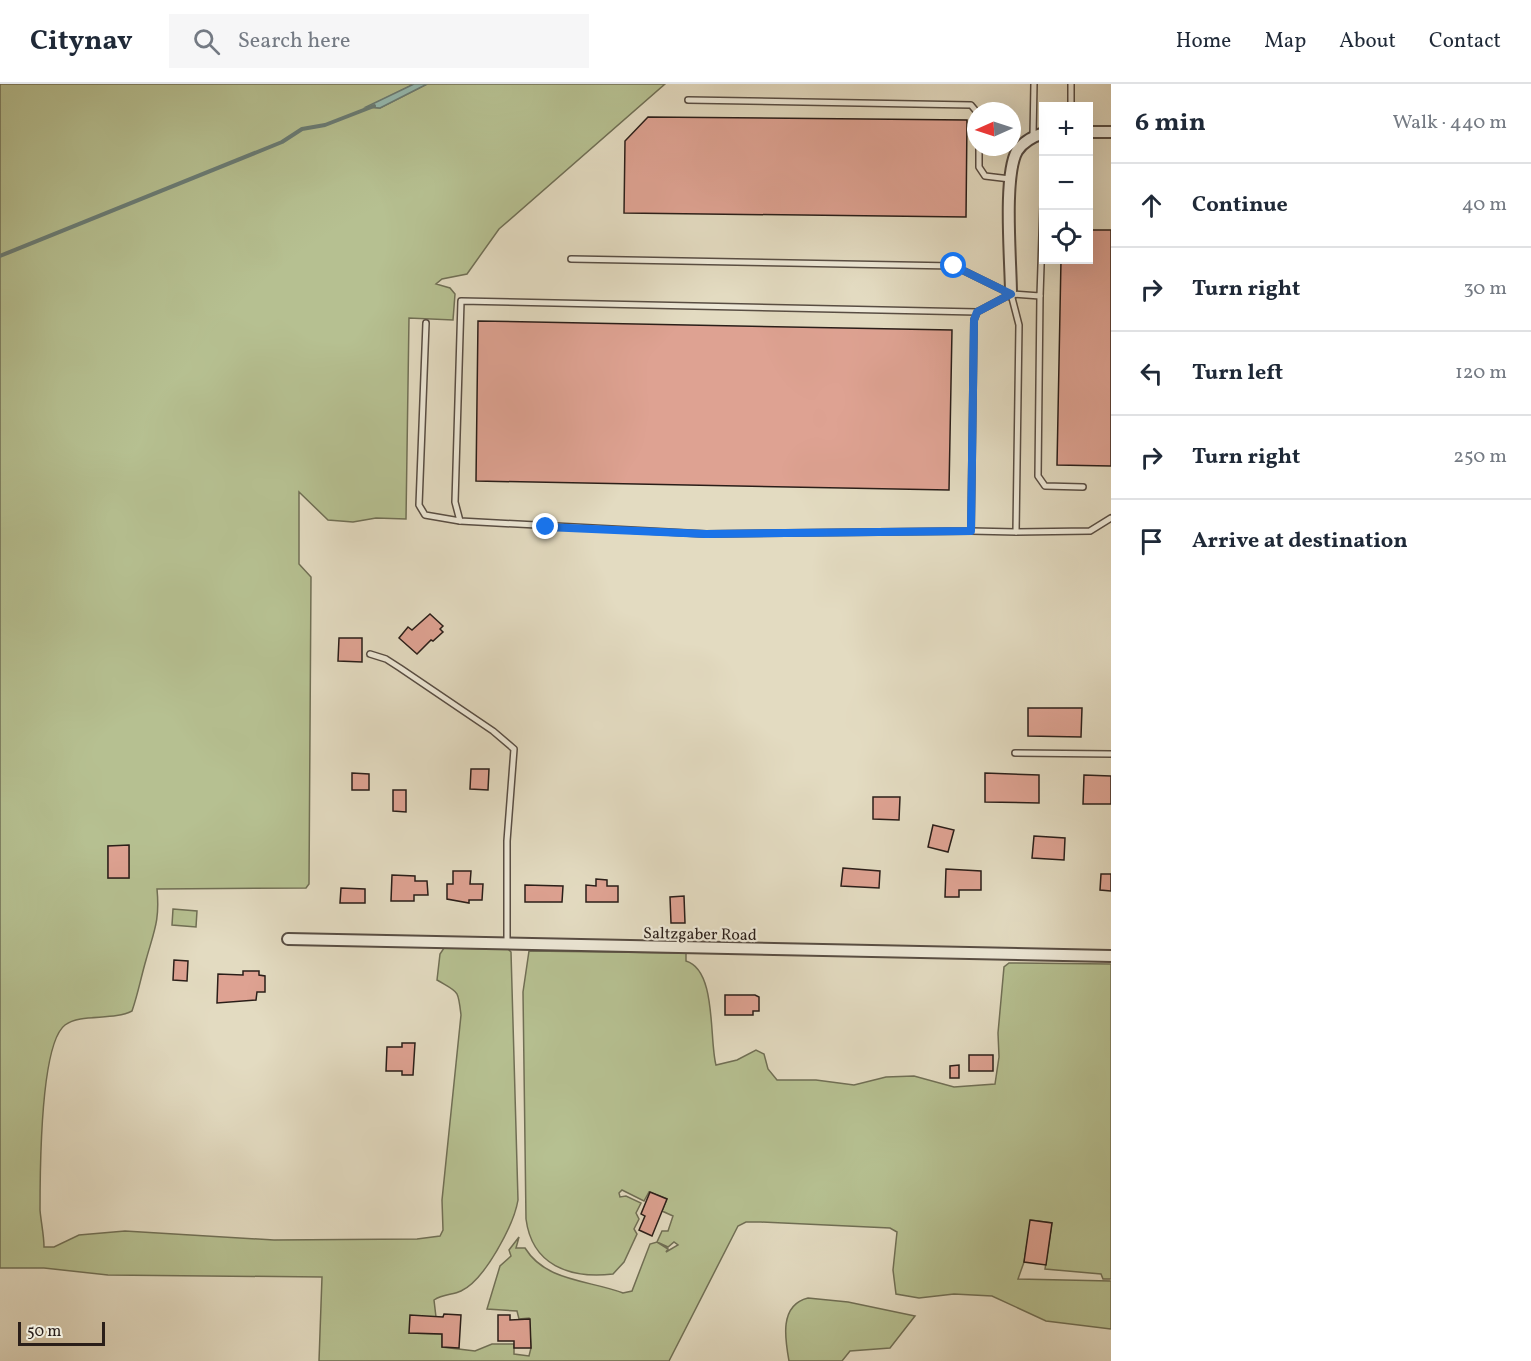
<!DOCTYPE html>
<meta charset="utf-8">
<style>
:root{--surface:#fff;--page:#f6f6f7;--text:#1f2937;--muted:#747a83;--line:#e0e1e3}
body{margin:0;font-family:Vollkorn,serif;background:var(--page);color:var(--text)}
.controls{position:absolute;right:18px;top:18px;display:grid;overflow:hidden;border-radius:0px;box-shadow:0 6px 24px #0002}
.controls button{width:54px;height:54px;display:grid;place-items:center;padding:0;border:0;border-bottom:2px solid var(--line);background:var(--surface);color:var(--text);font:30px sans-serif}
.compass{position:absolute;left:967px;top:18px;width:54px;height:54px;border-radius:50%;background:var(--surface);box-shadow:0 6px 24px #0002;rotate:267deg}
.scale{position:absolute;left:18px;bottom:15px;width:87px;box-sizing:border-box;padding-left:6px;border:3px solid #2a1e19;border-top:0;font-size:16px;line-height:21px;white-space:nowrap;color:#2a1e19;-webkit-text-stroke:4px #ede8d7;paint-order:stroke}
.stop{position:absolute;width:18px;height:18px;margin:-14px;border:4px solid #1a73e8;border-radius:50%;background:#fff}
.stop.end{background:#1a73e8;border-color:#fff;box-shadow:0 2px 6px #0008}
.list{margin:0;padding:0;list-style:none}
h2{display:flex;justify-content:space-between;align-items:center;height:78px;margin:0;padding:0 24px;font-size:26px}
h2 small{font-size:20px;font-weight:400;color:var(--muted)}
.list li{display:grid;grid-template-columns:39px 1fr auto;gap:18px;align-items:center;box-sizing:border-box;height:84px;padding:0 24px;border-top:2px solid var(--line)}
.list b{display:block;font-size:22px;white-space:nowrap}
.list em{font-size:20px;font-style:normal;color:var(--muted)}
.icon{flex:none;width:33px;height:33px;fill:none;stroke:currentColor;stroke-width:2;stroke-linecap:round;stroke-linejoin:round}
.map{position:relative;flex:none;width:1111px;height:1277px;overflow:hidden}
header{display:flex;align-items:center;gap:36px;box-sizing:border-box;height:84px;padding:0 30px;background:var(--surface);border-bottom:2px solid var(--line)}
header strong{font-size:28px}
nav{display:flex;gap:33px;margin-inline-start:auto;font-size:21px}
.search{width:420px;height:54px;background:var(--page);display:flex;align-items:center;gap:15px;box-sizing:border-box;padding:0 21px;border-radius:0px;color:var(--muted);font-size:22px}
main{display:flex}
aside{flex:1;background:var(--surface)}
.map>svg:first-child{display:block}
.green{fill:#b6c091;stroke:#706f55;stroke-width:1.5;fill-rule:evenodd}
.water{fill:#95bbb2;stroke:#6a7c75;stroke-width:1.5}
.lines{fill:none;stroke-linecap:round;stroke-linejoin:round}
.stream{stroke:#6a7c75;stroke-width:4}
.building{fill:#dea292;stroke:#2a1e19;stroke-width:1.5}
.lane-casing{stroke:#584d43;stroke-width:8}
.street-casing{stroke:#584d43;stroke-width:14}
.lane{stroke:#ede8d7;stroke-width:5}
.street{stroke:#ede8d7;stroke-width:10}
.route{stroke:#1a73e8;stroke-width:8}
.labels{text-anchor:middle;stroke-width:4.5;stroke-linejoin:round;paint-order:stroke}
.street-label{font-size:16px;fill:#2a1e19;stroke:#ede8d7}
</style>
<header>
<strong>Citynav</strong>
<div class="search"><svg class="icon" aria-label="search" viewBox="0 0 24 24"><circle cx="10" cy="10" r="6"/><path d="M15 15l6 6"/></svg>Search here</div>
<nav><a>Home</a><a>Map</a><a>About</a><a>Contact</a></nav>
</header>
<main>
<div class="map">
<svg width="1111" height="1277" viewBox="0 0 1111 1277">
<rect width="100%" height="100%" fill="#e3dbc1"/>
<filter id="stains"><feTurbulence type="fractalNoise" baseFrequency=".00333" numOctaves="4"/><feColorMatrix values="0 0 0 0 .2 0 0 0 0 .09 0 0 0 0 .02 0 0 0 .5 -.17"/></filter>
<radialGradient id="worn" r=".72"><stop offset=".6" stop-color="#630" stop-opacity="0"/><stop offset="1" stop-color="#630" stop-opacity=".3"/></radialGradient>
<!-- green -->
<g class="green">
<path d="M0,0H414L368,23L380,24L427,0H665L499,145L467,190L442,195L436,200L450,204L455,210L453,236L409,234L406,435L376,434L353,438L328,436L299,408V480L311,493L309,800L306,804L157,805C160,837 154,847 146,876C141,893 138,910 132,927C113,937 81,929 65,941C40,960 40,1093 40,1126C41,1138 44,1151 44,1163H54L79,1151L125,1147L274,1156L417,1155L440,1152L443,1146L442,1116L461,931C458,905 459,909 437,896L440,870L444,864L508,865L511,868L518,1116C514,1140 485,1196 461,1207C453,1211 443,1210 434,1216L436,1233L410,1249L442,1250V1263L475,1267L492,1260H514V1270L529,1272L531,1264L529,1234L519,1235L517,1227L487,1225L500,1182L511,1172L509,1166L519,1153L516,1164H525C546,1198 589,1196 623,1209L632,1207L650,1160L657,1158L668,1165L666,1168L678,1161L674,1158L668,1163L657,1158L662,1147H668L673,1132L662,1127L667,1115L649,1108L644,1117L622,1106L619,1109L620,1113L626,1112L641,1119L636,1129L639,1135L634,1145L637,1150L624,1178L613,1190C569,1195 532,1181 526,1135L523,908L529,867L686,869V877C717,886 709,956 716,981L737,976L756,966L764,970L768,985L777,996H816L854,1001L886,993L914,992L954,1003L995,1000L999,973L998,949L1004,883L1009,879L1111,880V1195H1103L1101,1190L1045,1185L1052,1139L1031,1136L1024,1178L1018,1195L1111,1197V1245L1046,1237L992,1212L954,1210L919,1214L896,1210L893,1186L897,1148L890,1144L761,1138H746L738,1142L669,1277H319L322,1193L108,1191L44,1184H0ZM108,762H129V794H108Z"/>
<path d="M173,825L197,827L196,843L172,841Z"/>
<path d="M808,1214L848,1218L915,1232L890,1264L850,1267L842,1277H789C785,1255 779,1221 808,1214Z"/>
</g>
<!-- water -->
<path class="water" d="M414,0H427L380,24L366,23Z"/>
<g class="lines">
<!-- stream -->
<path class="stream" d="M0,172L282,58L302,45L325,41L374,22"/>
</g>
<!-- building -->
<g class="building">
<path d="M648,33L967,36L966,133L624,129L625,57Z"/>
<path d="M1089,146H1111V382L1057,381L1061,176H1089Z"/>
<path d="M478,237L952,246L949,406L476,397Z"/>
<path d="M430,530L443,542L440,545L443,548L433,557L431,556L417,570L399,554L408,543L412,546Z"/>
<path d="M339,554H362V578L338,577Z"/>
<path d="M1028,624H1082L1081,653L1028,652Z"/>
<path d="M471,685H489L488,706L470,705Z"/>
<path d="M352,689L369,690V706H352Z"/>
<path d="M985,689L1039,691V719L985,718Z"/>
<path d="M1084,691L1111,692V720H1083Z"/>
<path d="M393,706H406V728L393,727Z"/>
<path d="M873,713H900L899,736L873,735Z"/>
<path d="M933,741L954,746L948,768L928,763Z"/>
<path d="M1034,752L1065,754L1064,776L1032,774Z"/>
<path d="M129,761V794H108V762Z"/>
<path d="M843,784L880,787L879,804L841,802Z"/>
<path d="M946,785L981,787V806H959V813H945Z"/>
<path d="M453,787H471L470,800H483L482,816H469V819L447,815V800H453Z"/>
<path d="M1101,790H1111V807L1100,806Z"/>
<path d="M392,791L415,792V797H427L428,811H414V817H391Z"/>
<path d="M596,795L607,796V802H618V818H586V801L596,802Z"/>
<path d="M525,801L563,802L562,818H525Z"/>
<path d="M341,804L365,805V819H340Z"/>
<path d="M684,812L685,839H671L670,813Z"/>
<path d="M174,876L188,877L187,897L173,896Z"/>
<path d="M243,887H259V891L265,892V908H257L256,916L217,919L218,890L243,891Z"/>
<path d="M725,911H755L759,913V927H753V931H725Z"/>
<path d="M402,959H415L413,991H402V987H386L387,963H402Z"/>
<rect x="969" y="971" width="24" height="16"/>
<path d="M959,981V994H950V982Z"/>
<path d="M650,1108L667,1115L652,1152L639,1146L645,1132L641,1130Z"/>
<path d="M1030,1136L1052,1139L1046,1181L1024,1178Z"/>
<path d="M444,1230L461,1231L459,1264L442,1263V1250L409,1249L410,1231L443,1233Z"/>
<path d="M498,1231H510V1236L530,1235L531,1264H514V1257H498Z"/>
</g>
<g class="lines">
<defs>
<g id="lane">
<path d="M1071,0V22"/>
<path d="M688,16L971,21L976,27"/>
<path d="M1033,52L1034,0"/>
<path d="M979,63V83L985,92L1010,95"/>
<path d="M571,175L954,182L1011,210L1040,212L1044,91"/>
<path d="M1011,210L1019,241L1016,448L1090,447L1111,434"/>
<path d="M1040,212L1038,392L1045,402L1083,403"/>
<path d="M977,228L974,236L971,447L706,450L460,437L455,418L461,217L977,228L1011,210"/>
<path d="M426,239L419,421L425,431L460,437"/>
<path d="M971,447L1016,448"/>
<path d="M370,570L386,575L400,584L493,647L514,665L507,757V859"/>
<path d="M1015,669L1111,670"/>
</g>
<g id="street">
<path d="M1088,48H1111"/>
<path d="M1011,210C1011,179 1003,92 1017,67C1023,58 1034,52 1044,49"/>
<path d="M288,855L1111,872"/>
</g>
</defs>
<!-- lane casing -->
<use href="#lane" class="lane-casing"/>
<!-- street casing -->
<use href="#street" class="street-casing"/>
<!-- lane -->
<use href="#lane" class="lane"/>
<!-- street -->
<use href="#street" class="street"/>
</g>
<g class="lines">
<!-- route -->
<path class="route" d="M546,443L706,450L971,447L974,236L977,228L1011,210L954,182"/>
</g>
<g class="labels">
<!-- street labels -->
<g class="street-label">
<text transform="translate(700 849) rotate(1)" y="6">Saltzgaber Road</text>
</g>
</g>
<rect width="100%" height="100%" filter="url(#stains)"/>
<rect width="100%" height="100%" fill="url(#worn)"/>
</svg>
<div class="controls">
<button>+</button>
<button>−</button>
<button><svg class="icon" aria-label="locate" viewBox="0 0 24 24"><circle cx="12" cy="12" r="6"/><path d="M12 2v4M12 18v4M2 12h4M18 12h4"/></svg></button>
</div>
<svg class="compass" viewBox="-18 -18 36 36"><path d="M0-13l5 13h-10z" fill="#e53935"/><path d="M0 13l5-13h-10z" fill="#747a83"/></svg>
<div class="scale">50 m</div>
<div class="stop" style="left:954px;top:182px"></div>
<div class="stop end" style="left:546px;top:443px"></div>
</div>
<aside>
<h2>6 min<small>Walk · 440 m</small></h2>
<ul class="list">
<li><svg class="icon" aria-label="ahead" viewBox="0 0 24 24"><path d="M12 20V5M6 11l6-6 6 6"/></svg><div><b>Continue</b></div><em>40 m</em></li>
<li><svg class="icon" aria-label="right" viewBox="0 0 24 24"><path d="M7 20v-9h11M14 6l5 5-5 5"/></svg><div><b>Turn right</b></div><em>30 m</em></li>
<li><svg class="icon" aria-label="left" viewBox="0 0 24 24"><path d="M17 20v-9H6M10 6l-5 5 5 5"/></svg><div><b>Turn left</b></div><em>120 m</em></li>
<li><svg class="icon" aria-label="right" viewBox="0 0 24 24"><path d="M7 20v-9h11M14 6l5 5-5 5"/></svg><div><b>Turn right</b></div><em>250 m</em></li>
<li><svg class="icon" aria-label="arrive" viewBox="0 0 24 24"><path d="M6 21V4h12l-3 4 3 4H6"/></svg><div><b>Arrive at destination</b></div></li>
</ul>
</aside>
</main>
